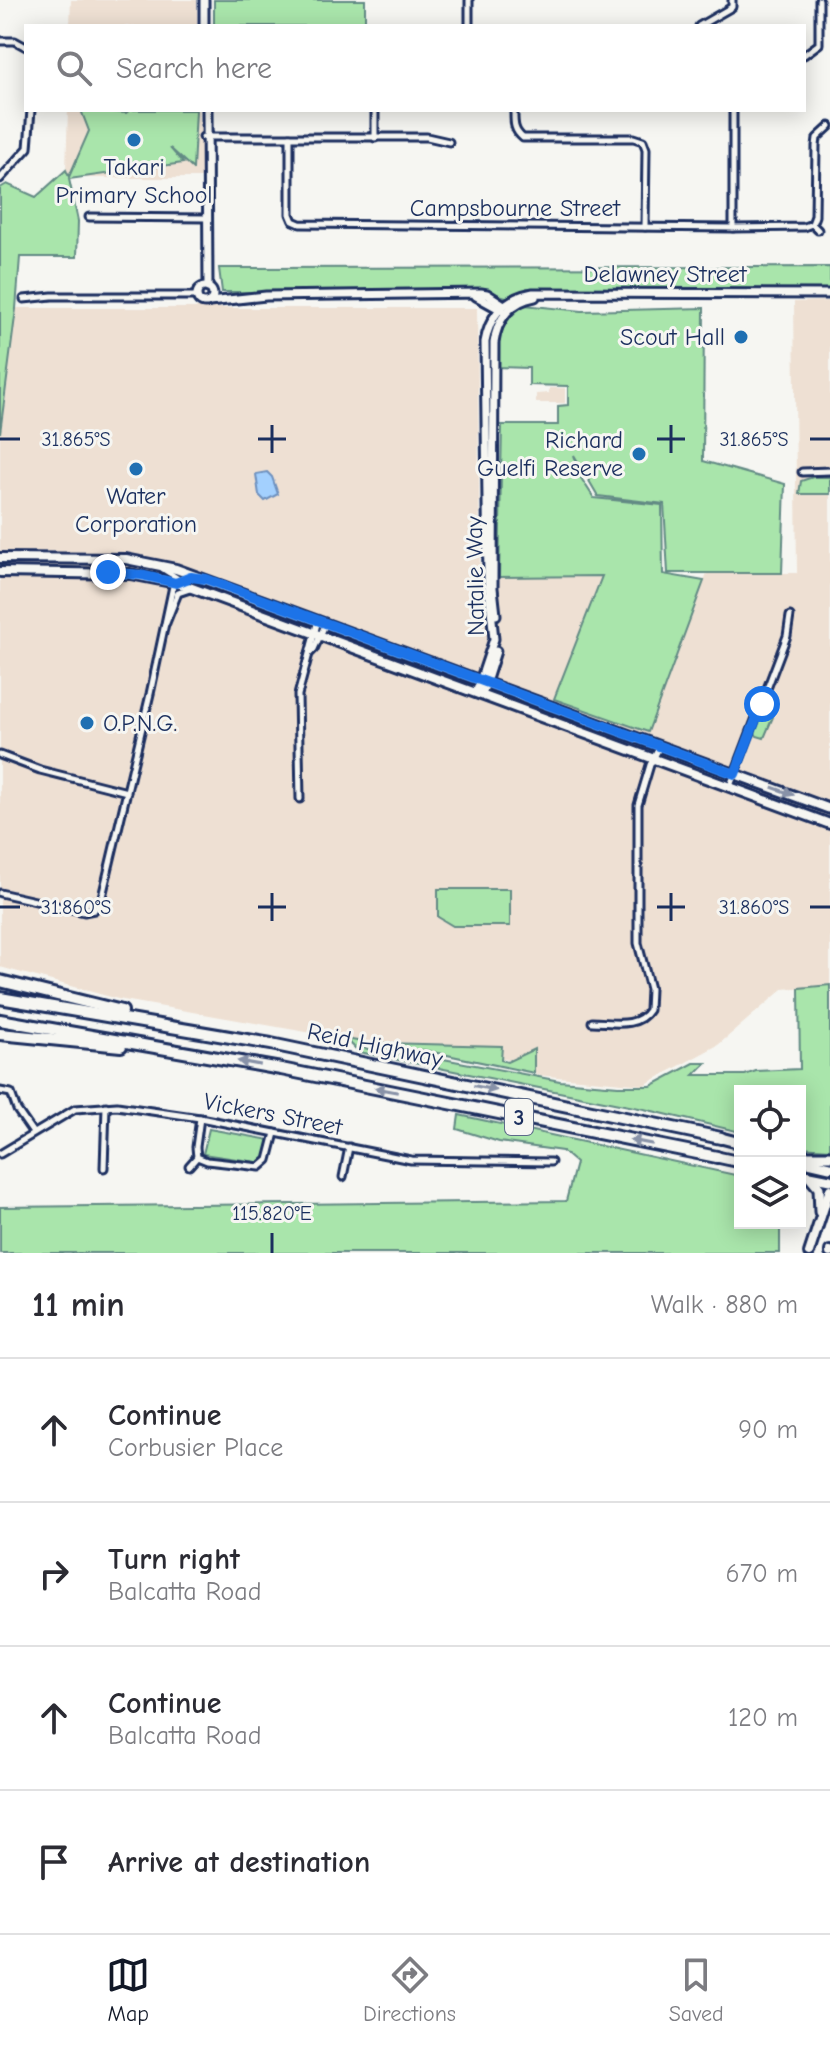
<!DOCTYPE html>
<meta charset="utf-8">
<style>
:root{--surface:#fff;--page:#f7f7f7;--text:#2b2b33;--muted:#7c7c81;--line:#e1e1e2;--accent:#111827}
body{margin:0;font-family:"Comic Neue",sans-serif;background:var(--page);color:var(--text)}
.controls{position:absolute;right:24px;bottom:24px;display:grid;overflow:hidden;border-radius:0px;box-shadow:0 4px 20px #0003}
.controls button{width:72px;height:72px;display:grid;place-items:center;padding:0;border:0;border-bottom:2px solid var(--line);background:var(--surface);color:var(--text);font:40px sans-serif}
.stop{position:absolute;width:24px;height:24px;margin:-18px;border:6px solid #1a73e8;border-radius:50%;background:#fff}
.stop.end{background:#1a73e8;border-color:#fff;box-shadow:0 2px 8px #0008}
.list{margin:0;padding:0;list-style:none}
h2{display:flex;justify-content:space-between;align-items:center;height:104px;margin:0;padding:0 32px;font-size:34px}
h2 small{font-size:26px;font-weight:400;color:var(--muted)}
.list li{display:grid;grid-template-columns:52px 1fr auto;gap:24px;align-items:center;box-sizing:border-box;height:144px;padding:0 32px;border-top:2px solid var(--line)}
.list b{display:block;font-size:30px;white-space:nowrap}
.list p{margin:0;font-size:26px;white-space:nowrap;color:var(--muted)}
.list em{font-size:26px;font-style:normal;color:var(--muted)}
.icon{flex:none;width:44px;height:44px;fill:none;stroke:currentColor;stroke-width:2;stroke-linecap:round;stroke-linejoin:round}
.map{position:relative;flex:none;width:830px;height:1253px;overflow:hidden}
.search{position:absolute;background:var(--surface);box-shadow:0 4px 20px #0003;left:24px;right:24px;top:24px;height:88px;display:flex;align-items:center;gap:20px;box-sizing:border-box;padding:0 28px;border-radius:0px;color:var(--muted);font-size:30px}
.sheet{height:680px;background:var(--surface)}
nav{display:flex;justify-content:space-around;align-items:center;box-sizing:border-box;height:112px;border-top:2px solid var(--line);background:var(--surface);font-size:22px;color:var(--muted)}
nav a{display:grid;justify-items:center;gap:4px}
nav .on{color:var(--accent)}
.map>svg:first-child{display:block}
.built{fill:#eee0d3}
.green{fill:#a9e5ab;stroke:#628a84;stroke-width:2}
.water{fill:#a3d0fe;stroke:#6d90be;stroke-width:2}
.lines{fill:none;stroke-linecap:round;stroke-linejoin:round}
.minor-casing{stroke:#1b2f5e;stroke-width:11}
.tertiary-casing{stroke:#1b2f5e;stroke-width:13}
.primary-casing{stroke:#1b2f5e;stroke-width:14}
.trunk-casing{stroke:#1b2f5e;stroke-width:15}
.motorway-casing{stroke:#1b2f5e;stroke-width:16}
.minor{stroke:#f6f6f2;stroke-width:5}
.tertiary{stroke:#f6f6f2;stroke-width:7}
.primary{stroke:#f6f6f2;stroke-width:8}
.trunk{stroke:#f6f6f2;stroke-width:9}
.motorway{stroke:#f6f6f2;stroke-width:10}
.oneway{fill:#8892a8}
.route{stroke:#1a73e8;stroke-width:10}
.ticks{fill:none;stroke:#1b2f5e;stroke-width:3}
.poi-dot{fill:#1f6fb2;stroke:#f6f6f2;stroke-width:3}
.labels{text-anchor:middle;stroke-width:6;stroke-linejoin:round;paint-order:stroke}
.shield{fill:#f6f6f2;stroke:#5d6b8a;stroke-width:2}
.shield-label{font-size:22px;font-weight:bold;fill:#1b2f5e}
.poi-label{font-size:24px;fill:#1b2f5e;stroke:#f6f6f2}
.street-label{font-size:24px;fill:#1b2f5e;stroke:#f6f6f2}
.ticks-label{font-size:20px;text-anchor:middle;fill:#1b2f5e;stroke:#f6f6f2;stroke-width:6;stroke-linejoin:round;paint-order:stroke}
</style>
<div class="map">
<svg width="830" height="1253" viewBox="0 0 830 1253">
<rect width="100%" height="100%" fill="#f6f6f2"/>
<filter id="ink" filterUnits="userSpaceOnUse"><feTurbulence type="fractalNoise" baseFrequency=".0125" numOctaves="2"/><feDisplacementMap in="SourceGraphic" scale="16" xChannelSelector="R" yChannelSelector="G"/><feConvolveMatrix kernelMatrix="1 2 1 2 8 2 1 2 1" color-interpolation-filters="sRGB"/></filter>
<g filter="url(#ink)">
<!-- built -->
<g class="built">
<path d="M71,0H197V26H70Z"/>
<path d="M68,110H199L205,178H69L66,170Z"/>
<path d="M830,301V985L783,989L718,1045L644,1085L536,1075L533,1065L426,1043L363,1042L118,999L0,967V433L16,308H477L480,577L602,576L648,732L707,573H797L794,302Z"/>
<path d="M549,388H565V403H536V394L549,393Z"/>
</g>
<!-- green -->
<g class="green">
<rect x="214" y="0" width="151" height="26"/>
<path d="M81,110L126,113L130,110H196L193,169L170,148L183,163L69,179L78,221L77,257H20L16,309L0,433V188L7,184L36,197L66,170L69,177L89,131Z"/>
<path d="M830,267V292L527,288C515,300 506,299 492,292H222L219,268Z"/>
<path d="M524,305L582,311L704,308L703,461L785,484L782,573H668L664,504L598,496L574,455L581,478L594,498L662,505L663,574L704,581L648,732L554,699L602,576L499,577L502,425H558V406L568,405V386L529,385V368L496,367C499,338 499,323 524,305Z"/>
<path d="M813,477H830V494H799L801,481Z"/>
<path d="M768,709L769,715L773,717L764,738L757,736L755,733L763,709Z"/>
<path d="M438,889H510V926H453L438,917Z"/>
<path d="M830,985V1149L800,1147V1091H740V1132L644,1109L359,1052L346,1039L363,1042L360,1047L390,1054L422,1055L560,1081L618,1086H651L694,1063H706L694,1075H745L756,1071L800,1069L799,988Z"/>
<path d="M383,1043L502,1046L501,1060L507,1062L534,1049V1073L423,1050H395L381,1046Z"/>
<path d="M459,1115L740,1176V1223H780V1253H0V1207L566,1201L576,1163L562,1151L499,1142L457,1129Z"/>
<path d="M209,1129L270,1140L263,1163L203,1154Z"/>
</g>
<!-- water -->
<path class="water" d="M267,472L272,477L278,494L265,501L259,495L256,474Z"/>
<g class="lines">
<defs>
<g id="minor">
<path d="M469,0V26"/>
<path d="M699,26L732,7V0"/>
<path d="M0,41H15L26,47"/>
<path d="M804,55L819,44V0"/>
<path d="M514,110C514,122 513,130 523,138H634L643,141L646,149L645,227"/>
<path d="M733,110V228"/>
<path d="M203,137H427L449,142"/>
<path d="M290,137V214L293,221L300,224L733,228L804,227L812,224L818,230"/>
<path d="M375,138V110"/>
<path d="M0,179L28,148L31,110"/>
<path d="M89,217L207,218"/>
<path d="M812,224L815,216L816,146L817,138L830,126"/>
<path d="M24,299L52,296H197"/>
<path d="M802,472L830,471"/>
<path d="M163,569L177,578L178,584"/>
<path d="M166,623L178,593L190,589"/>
<path d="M310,653L314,649L326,623"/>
<path d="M0,755L40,770L127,792"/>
<path d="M730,786L787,636L790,616"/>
<path d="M300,799L298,695L318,620"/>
<path d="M0,893L84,912L94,910L101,901L150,694L173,586L183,578L194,577"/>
<path d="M592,1022C612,1022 637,1029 649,1010L650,989L638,943V805L650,765L660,746"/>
<path d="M0,1091L11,1093L17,1110L33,1133"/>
<path d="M200,1118L196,1147L197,1157L207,1161L260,1167L268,1160L275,1133"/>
<path d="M0,1154L75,1109L117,1106L200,1118L411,1160L551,1162"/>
<path d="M189,1166L197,1157"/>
<path d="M104,1168L106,1106"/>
<path d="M343,1177L349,1147"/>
</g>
<g id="tertiary">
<path d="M204,26V0"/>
<path d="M207,110L208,288"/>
<circle cx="205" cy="295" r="8"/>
<path d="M476,296L503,311"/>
<path d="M209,302L266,296L481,293L487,294L504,305"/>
<path d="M496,615L493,588L494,343C497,319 511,301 535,297"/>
<path d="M476,693L494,639L488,581L485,342C490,314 505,298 533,293L830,294"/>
<path d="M482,695L496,651"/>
</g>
<g id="primary">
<path d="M0,558L126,559L176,569L830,809"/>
<path d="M0,572L130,574L181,584L830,824"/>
<path d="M809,1253L830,1189"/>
<path d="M830,1253V1251"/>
</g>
<g id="trunk">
<path d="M721,1138L740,1143"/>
<path d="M803,1156H830"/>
<path d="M717,1157L740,1162"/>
<path d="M800,1160L830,1167"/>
<path d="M800,1174L830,1180"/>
<path d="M809,1176L819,1188L820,1212"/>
</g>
<g id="motorway">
<path d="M0,981L122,1011"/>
<path d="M0,998L271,1044L721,1138"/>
<path d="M0,1020L281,1069L717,1157"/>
<path d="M0,1034L121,1046"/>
</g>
</defs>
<!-- minor casing -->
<use href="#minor" class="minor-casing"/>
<!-- tertiary casing -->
<use href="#tertiary" class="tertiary-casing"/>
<!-- primary casing -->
<use href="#primary" class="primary-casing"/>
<!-- trunk casing -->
<use href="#trunk" class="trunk-casing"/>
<!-- motorway casing -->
<use href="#motorway" class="motorway-casing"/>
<!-- minor -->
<use href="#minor" class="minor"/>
<!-- tertiary -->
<use href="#tertiary" class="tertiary"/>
<!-- primary -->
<use href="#primary" class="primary"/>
<!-- trunk -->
<use href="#trunk" class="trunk"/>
<!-- motorway -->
<use href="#motorway" class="motorway"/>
</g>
<!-- one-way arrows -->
<defs><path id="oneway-solid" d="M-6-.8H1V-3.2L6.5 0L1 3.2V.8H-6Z" transform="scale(2)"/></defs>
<g class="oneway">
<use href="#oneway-solid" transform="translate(783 791) rotate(20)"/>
<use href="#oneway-solid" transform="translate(249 1063) rotate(-170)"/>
<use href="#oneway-solid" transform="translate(485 1088) rotate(12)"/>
<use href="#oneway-solid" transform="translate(386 1090) rotate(-169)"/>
<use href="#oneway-solid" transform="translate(641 1142) rotate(-169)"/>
</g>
</g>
<g class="lines" filter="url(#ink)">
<!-- route -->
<path class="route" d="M108,572L141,575L176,583L191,577L206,579L735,774L762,704"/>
</g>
<!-- ticks -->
<path class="ticks" d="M272,425V453M671,425V453M0,439H20M258,439H286M657,439H685M810,439H830M272,893V921M671,893V921M0,907H20M258,907H286M657,907H685M810,907H830M272,1233V1253"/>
<!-- markers -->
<g class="poi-dot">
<circle cx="134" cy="140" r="8"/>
<circle cx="741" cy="337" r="8"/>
<circle cx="639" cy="454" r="8"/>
<circle cx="136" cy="469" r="8"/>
<circle cx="87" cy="723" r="8"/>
</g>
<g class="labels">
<!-- shield labels -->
<rect class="shield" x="505" y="1099" width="28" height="36" rx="6"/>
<g class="shield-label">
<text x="519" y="1125">3</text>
</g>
<!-- poi labels -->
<g class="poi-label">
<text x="134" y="175">Takari<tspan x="134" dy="28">Primary School</tspan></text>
<text x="725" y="345" text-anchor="end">Scout Hall</text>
<text x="623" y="448" text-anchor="end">Richard<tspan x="623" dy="28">Guelfi Reserve</tspan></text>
<text x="136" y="504">Water<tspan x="136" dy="28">Corporation</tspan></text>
<text x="103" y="731" text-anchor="start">O.P.N.G.</text>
</g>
<!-- street labels -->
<g class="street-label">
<text x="515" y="216">Campsbourne Street</text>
<text x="665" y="282">Delawney Street</text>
<text transform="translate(475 576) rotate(-91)" y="8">Natalie Way</text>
<text transform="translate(375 1045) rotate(12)" y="8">Reid Highway</text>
<text transform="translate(273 1114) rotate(11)" y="8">Vickers Street</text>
</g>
</g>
<g class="ticks-label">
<text x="754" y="446">31.865°S</text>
<text x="76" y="446">31.865°S</text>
<text x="754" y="914">31.860°S</text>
<text x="76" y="914">31.860°S</text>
<text x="272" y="1220">115.820°E</text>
</g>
</svg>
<div class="controls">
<button><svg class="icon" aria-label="locate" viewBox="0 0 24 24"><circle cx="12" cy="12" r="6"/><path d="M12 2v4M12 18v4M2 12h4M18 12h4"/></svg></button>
<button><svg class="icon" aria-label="layers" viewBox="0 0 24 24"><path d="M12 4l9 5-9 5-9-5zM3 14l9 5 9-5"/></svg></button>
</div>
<div class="stop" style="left:762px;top:704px"></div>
<div class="stop end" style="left:108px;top:572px"></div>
<div class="search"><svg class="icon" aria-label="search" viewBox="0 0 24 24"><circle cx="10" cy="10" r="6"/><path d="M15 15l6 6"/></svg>Search here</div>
</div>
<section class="sheet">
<h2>11 min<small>Walk · 880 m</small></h2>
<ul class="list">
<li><svg class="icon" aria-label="ahead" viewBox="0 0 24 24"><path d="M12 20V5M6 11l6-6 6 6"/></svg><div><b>Continue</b><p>Corbusier Place</p></div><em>90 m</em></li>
<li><svg class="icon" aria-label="right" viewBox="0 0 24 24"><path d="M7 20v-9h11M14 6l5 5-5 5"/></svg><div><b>Turn right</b><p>Balcatta Road</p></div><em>670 m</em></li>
<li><svg class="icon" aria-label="ahead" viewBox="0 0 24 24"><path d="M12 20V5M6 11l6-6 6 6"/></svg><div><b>Continue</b><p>Balcatta Road</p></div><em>120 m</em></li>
<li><svg class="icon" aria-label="arrive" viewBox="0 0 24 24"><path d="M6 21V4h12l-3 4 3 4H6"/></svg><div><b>Arrive at destination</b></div></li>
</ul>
</section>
<nav>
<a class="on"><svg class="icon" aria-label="map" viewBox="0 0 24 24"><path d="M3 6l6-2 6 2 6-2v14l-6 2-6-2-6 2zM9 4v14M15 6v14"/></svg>Map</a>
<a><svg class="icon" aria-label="directions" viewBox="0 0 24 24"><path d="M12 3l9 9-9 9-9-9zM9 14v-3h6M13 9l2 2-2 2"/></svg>Directions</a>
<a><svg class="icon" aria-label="saved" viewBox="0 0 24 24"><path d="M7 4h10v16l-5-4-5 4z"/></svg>Saved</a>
</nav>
